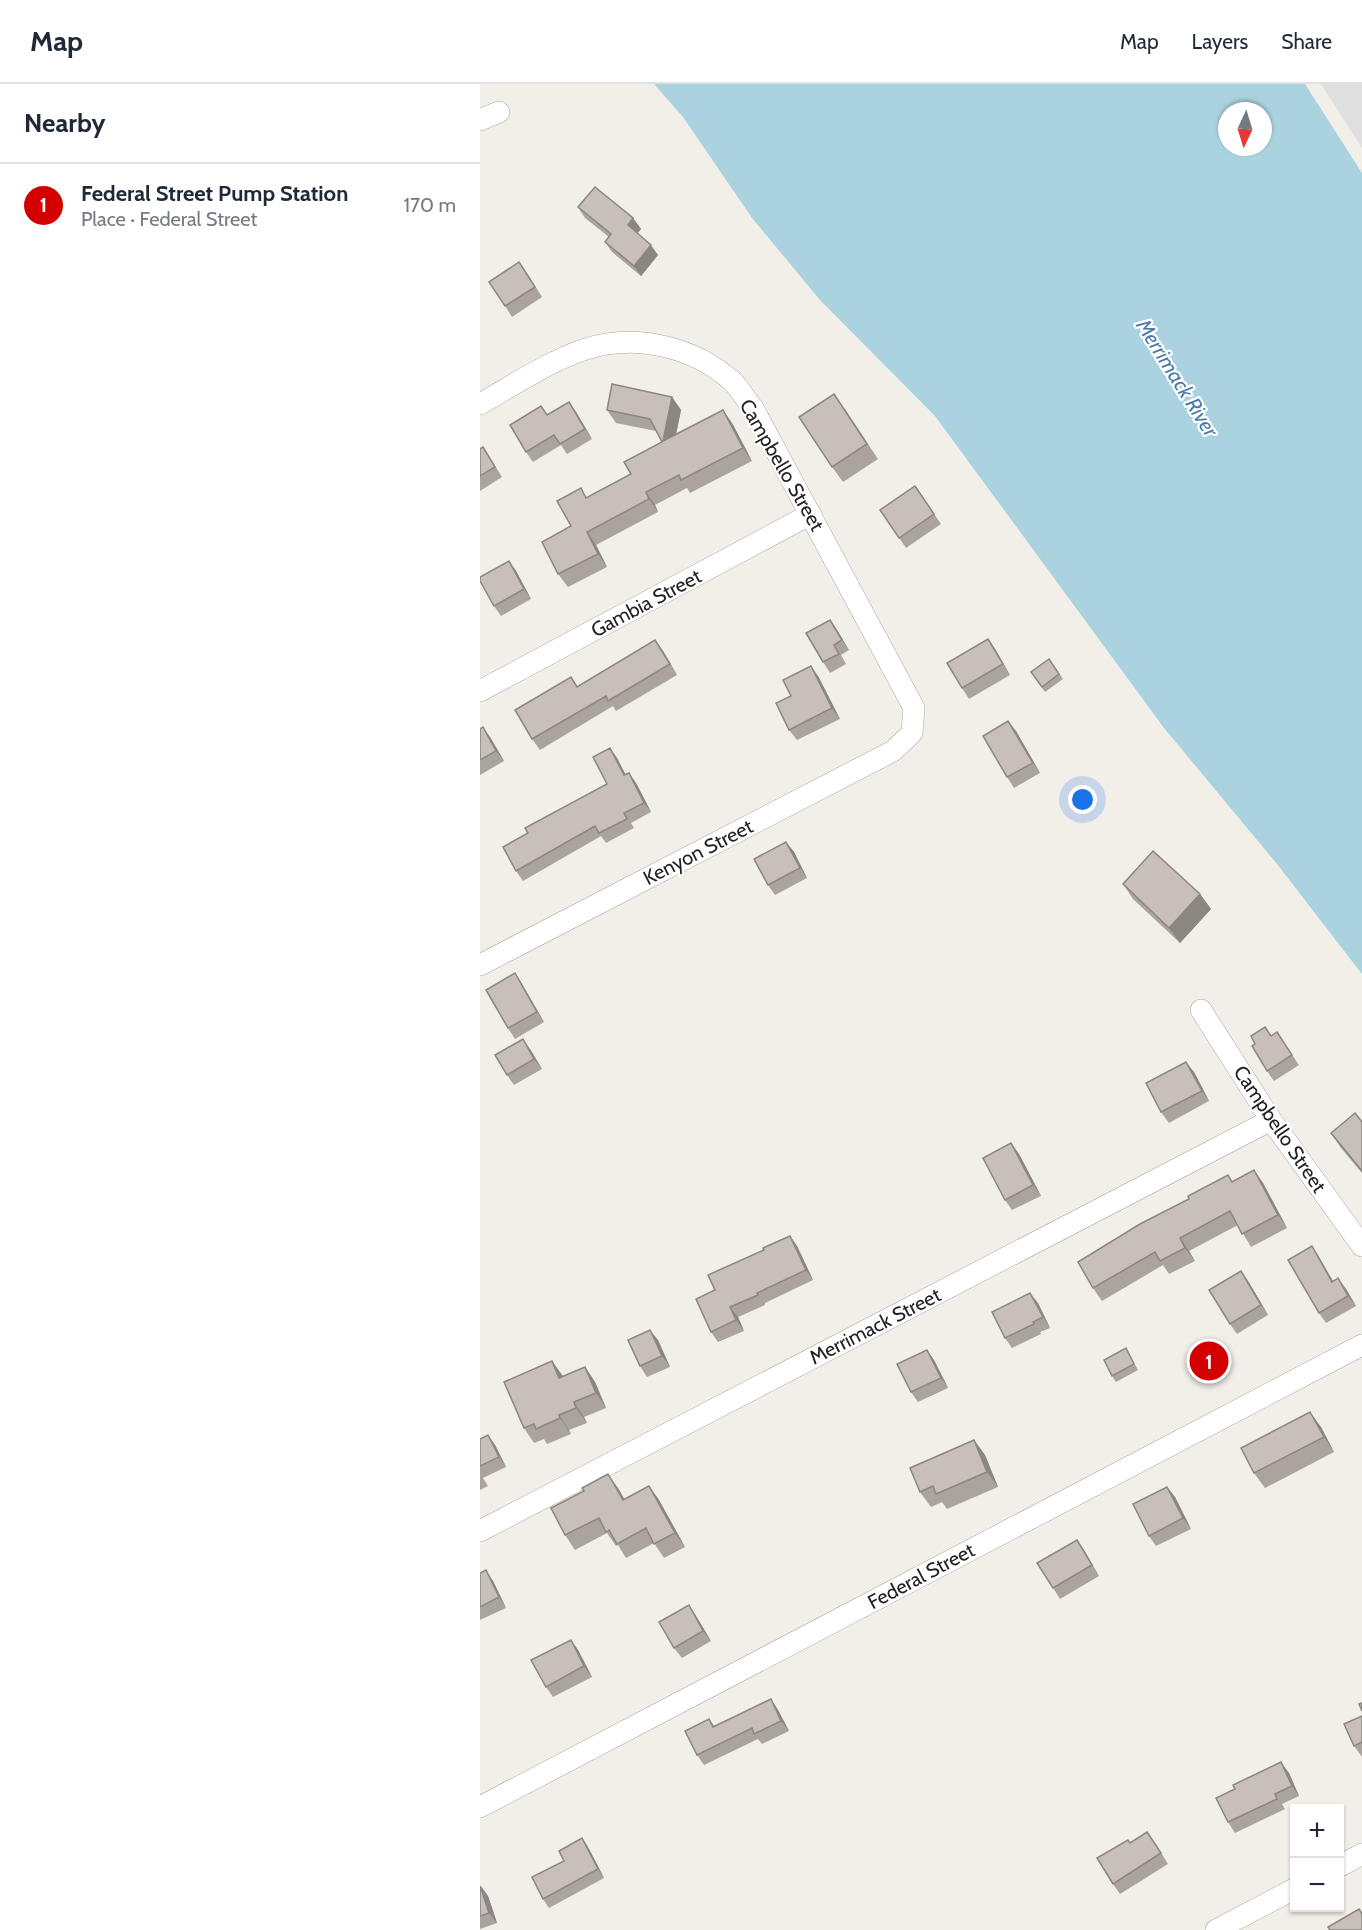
<!DOCTYPE html>
<meta charset="utf-8">
<style>
:root{--surface:#fff;--page:#f6f6f7;--text:#1f2937;--muted:#747a83;--line:#e0e1e3;--accent:#d40000}
body{margin:0;font-family:Cabin,sans-serif;background:var(--page);color:var(--text)}
.controls{position:absolute;right:18px;bottom:18px;display:grid;overflow:hidden;border-radius:0px;box-shadow:0 2px 4px #0004}
.controls button{width:54px;height:54px;display:grid;place-items:center;padding:0;border:0;border-bottom:2px solid var(--line);background:var(--surface);color:var(--text);font:30px sans-serif}
.compass{position:absolute;left:738px;top:18px;width:54px;height:54px;border-radius:50%;background:var(--surface);box-shadow:0 2px 4px #0004;rotate:184deg}
.you{position:absolute;left:603px;top:716px;width:21px;height:21px;margin:-15px;border:4px solid #fff;border-radius:50%;background:#1a73e8;box-shadow:0 0 0 9px #1a73e833}
.badge{display:grid;place-items:center;width:39px;height:39px;border-radius:50%;background:var(--accent);color:#fff;font-size:20px;font-weight:700}
.pin{position:absolute;translate:-50% -50%;border:3px solid #fff;box-shadow:0 2px 6px #0006}
.list{margin:0;padding:0;list-style:none}
h2{display:flex;justify-content:space-between;align-items:center;height:78px;margin:0;padding:0 24px;font-size:26px}
h2 small{font-size:20px;font-weight:400;color:var(--muted)}
.list li{display:grid;grid-template-columns:39px 1fr auto;gap:18px;align-items:center;box-sizing:border-box;height:84px;padding:0 24px;border-top:2px solid var(--line)}
.list b{display:block;font-size:22px;white-space:nowrap}
.list p{margin:0;font-size:20px;white-space:nowrap;color:var(--muted)}
.list em{font-size:20px;font-style:normal;color:var(--muted)}
.map{position:relative;flex:none;width:882px;height:1846px;overflow:hidden}
header{display:flex;align-items:center;gap:36px;box-sizing:border-box;height:84px;padding:0 30px;background:var(--surface);border-bottom:2px solid var(--line)}
header strong{font-size:28px}
nav{display:flex;gap:33px;margin-inline-start:auto;font-size:21px}
main{display:flex}
aside{flex:1;background:var(--surface)}
.map>svg:first-child{display:block}
.residential{fill:#e0dfdf}
.water{fill:#aad3df;fill-rule:evenodd}
.lines{fill:none;stroke-linecap:round;stroke-linejoin:round}
.minor-casing{stroke:#a9a9a9;stroke-width:22}
.minor{stroke:#fff;stroke-width:21}
.wall{fill:#aba49e}
.shaded-wall{fill:#8b8681}
.building{fill:#c7bfb8;stroke:#8b8681;stroke-width:1.5}
.labels{text-anchor:middle;stroke-width:4.5;stroke-linejoin:round;paint-order:stroke}
.street-label{font-size:20px;fill:#222;stroke:#fff}
.water-label{font-size:21px;font-style:italic;fill:#4a7aab;stroke:#fff}
</style>
<header>
<strong>Map</strong>
<nav><a>Map</a><a>Layers</a><a>Share</a></nav>
</header>
<main>
<aside>
<h2>Nearby<small></small></h2>
<ul class="list">
<li><span class="badge">1</span><div><b>Federal Street Pump Station</b><p>Place · Federal Street</p></div><em>170 m</em></li>
</ul>
</aside>
<div class="map">
<svg width="882" height="1846" viewBox="0 0 882 1846">
<rect width="100%" height="100%" fill="#f2efe9"/>
<!-- residential -->
<path class="residential" d="M841,0H882V64Z"/>
<!-- water -->
<path class="water" d="M174,0H825L882,89V890L797,780L684,644L455,332L340,216L272,134L203,33ZM747,27H783V63H747Z"/>
<g class="lines">
<defs>
<g id="minor">
<path d="M0,36L19,28"/>
<path d="M0,320C34,301 69,277 106,265C156,249 215,263 253,298C260,305 266,316 273,324L434,624L432,649L413,667L0,881"/>
<path d="M0,607L331,430"/>
<path d="M721,926L791,1036L882,1162"/>
<path d="M0,1447L791,1036"/>
<path d="M0,1723L882,1261"/>
<path d="M860,1782L882,1770"/>
<path d="M736,1846L814,1805"/>
</g>
</defs>
<!-- minor casing -->
<use href="#minor" class="minor-casing"/>
<!-- minor -->
<use href="#minor" class="minor"/>
</g>
<!-- wall -->
<g class="wall">
<path d="M98,123L153,134L161,145L157,149L178,171L161,192L132,168L125,158L129,153L105,134Z"/>
<path d="M47,189L62,213L32,233L25,222Z"/>
<path d="M192,313L201,326L196,350L252,339L272,377L210,409L207,404L175,421L178,428L116,461L127,483L88,503L78,490L107,414L151,390L182,358L176,347L136,339L127,326Z"/>
<path d="M61,322L67,331L96,328L112,355L87,370L81,361L53,378L46,368Z"/>
<path d="M365,325L398,375L363,398L352,383Z"/>
<path d="M3,363L22,393L0,407V365Z"/>
<path d="M435,402L461,440L426,464L400,426Z"/>
<path d="M29,477L36,487L51,515L21,532L14,522Z"/>
<path d="M350,536L357,546L369,566L361,571L366,580L350,589L343,578Z"/>
<path d="M515,565L530,591L489,615L482,604Z"/>
<path d="M183,567L197,591L136,627L133,622L60,666L52,655L98,603Z"/>
<path d="M569,575L583,595L565,608L551,588Z"/>
<path d="M338,592L360,635L317,656L309,646L311,612Z"/>
<path d="M0,645L10,653L24,677L0,691Z"/>
<path d="M536,647L560,689L534,704L527,693Z"/>
<path d="M130,664L137,674L145,690L149,689L156,699L171,728L151,739L154,744L126,759L121,752L43,797L36,787L48,749L127,700Z"/>
<path d="M306,758L314,768L327,794L295,811L288,801Z"/>
<path d="M643,800L720,810L731,825L700,859L653,815Z"/>
<path d="M35,889L42,900L64,938L35,955L28,944Z"/>
<path d="M791,952L804,959L819,981L794,997L787,987Z"/>
<path d="M50,965L62,985L34,1001L27,991Z"/>
<path d="M714,988L729,1017L689,1039L681,1028Z"/>
<path d="M882,1038V1089L861,1064L851,1049Z"/>
<path d="M531,1059L539,1070L561,1112L532,1126L525,1116Z"/>
<path d="M774,1086L783,1099L807,1144L771,1163L758,1141L709,1167L715,1177L689,1190L683,1181L622,1217L613,1204L753,1097Z"/>
<path d="M310,1152L317,1162L333,1196L285,1219V1221L258,1233L264,1247L238,1258L231,1248L235,1206L284,1166Z"/>
<path d="M832,1162L839,1173L853,1197L866,1205L876,1222L846,1239L839,1229Z"/>
<path d="M768,1197L788,1231L757,1250L750,1240Z"/>
<path d="M558,1219L570,1244L560,1248L561,1250L532,1264L525,1254Z"/>
<path d="M178,1256L190,1283L167,1293L160,1282Z"/>
<path d="M646,1264L658,1286L636,1298L632,1292Z"/>
<path d="M454,1276L468,1304L438,1318L431,1308Z"/>
<path d="M72,1277L83,1292L105,1283L115,1298L126,1324L104,1333L107,1339L89,1346L91,1350L67,1360L64,1355L54,1359L44,1344Z"/>
<path d="M841,1343L854,1368L785,1404L774,1389Z"/>
<path d="M8,1351L15,1361L26,1383L3,1394L8,1402L0,1406V1355Z"/>
<path d="M494,1356L505,1371L518,1403L467,1425L462,1418L451,1423L440,1408Z"/>
<path d="M169,1402L179,1416L205,1463L184,1474L174,1459L146,1474L138,1461L136,1462L127,1449L95,1466L85,1451L138,1404L144,1415Z"/>
<path d="M687,1403L695,1413L711,1445L676,1462L669,1452Z"/>
<path d="M597,1456L619,1492L580,1515L573,1504Z"/>
<path d="M0,1489L13,1497L26,1524L0,1536Z"/>
<path d="M209,1521L216,1532L231,1557L202,1574L194,1564Z"/>
<path d="M91,1556L98,1566L112,1593L73,1613L66,1603Z"/>
<path d="M291,1615L298,1626L309,1647L282,1660L278,1655L224,1681L217,1671L229,1635L235,1643Z"/>
<path d="M882,1632V1673L874,1662Z"/>
<path d="M809,1689L819,1712L802,1720L805,1725L755,1749L748,1738Z"/>
<path d="M102,1754L108,1763L124,1794L69,1824L63,1815L84,1777Z"/>
<path d="M650,1759H675L688,1780L640,1810L633,1800Z"/>
<path d="M0,1802L8,1812L17,1839L0,1845Z"/>
</g>
<!-- shaded-wall -->
<g class="shaded-wall">
<path d="M153,134L161,145L155,152L148,141Z"/>
<path d="M171,161L178,171L161,192L154,182Z"/>
<path d="M192,313L201,326L192,370L183,357Z"/>
<path d="M89,318L96,328L112,355L105,345Z"/>
<path d="M243,326L252,339L272,377L263,364Z"/>
<path d="M166,408L175,421L178,428L169,415Z"/>
<path d="M107,448L116,461L127,483L118,470Z"/>
<path d="M29,477L36,487L51,515L44,505Z"/>
<path d="M350,536L357,546L369,566L362,556Z"/>
<path d="M508,555L515,565L530,591L523,580Z"/>
<path d="M175,556L183,567L197,591L190,580Z"/>
<path d="M331,582L338,592L360,635L352,624Z"/>
<path d="M528,637L536,647L560,689L553,679Z"/>
<path d="M3,643L10,653L24,677L16,667Z"/>
<path d="M130,664L137,674L151,701L144,691Z"/>
<path d="M149,689L156,699L171,728L164,719Z"/>
<path d="M306,758L314,768L327,794L320,784Z"/>
<path d="M720,810L731,825L700,859L689,844Z"/>
<path d="M35,889L42,900L64,938L57,928Z"/>
<path d="M43,955L50,965L62,985L54,975Z"/>
<path d="M706,978L714,988L729,1017L722,1007Z"/>
<path d="M531,1059L539,1070L561,1112L553,1101Z"/>
<path d="M774,1086L783,1099L807,1144L798,1131Z"/>
<path d="M310,1152L317,1162L333,1196L326,1186Z"/>
<path d="M700,1154L709,1167L715,1177L705,1164Z"/>
<path d="M832,1162L839,1173L859,1208L852,1198Z"/>
<path d="M761,1187L768,1197L788,1231L781,1221Z"/>
<path d="M858,1194L866,1205L876,1222L868,1212Z"/>
<path d="M550,1209L558,1219L570,1244L563,1233Z"/>
<path d="M250,1223L258,1233L264,1247L256,1236Z"/>
<path d="M170,1246L178,1256L190,1283L182,1272Z"/>
<path d="M447,1266L454,1276L468,1304L461,1294Z"/>
<path d="M72,1277L83,1293L79,1294Z"/>
<path d="M105,1283L115,1298L126,1324L116,1309Z"/>
<path d="M94,1318L104,1333L107,1339L96,1324Z"/>
<path d="M830,1328L841,1343L854,1368L844,1353Z"/>
<path d="M79,1331L89,1346L91,1350L80,1334Z"/>
<path d="M8,1351L15,1361L26,1383L19,1373Z"/>
<path d="M494,1356L505,1371L518,1403L507,1388Z"/>
<path d="M128,1390L138,1404L153,1430L143,1416Z"/>
<path d="M169,1402L179,1416L205,1463L195,1449Z"/>
<path d="M687,1403L695,1413L711,1445L703,1434Z"/>
<path d="M597,1456L604,1466L619,1492L612,1481Z"/>
<path d="M6,1486L13,1497L26,1524L19,1513Z"/>
<path d="M209,1521L216,1532L231,1557L223,1547Z"/>
<path d="M91,1556L98,1566L112,1593L104,1582Z"/>
<path d="M291,1615L298,1626L309,1647L301,1637Z"/>
<path d="M801,1678L809,1689L819,1712L812,1702Z"/>
<path d="M102,1754L108,1763L124,1794L118,1785Z"/>
<path d="M1,1802L8,1812L17,1839L9,1829Z"/>
</g>
<!-- building -->
<g class="building">
<path d="M115,103L153,134L148,141L171,161L154,182L125,158L131,150L98,123Z"/>
<path d="M39,178L55,203L25,222L9,198Z"/>
<path d="M132,300L192,313L183,357L243,326L263,364L201,396L199,391L166,408L169,415L107,448L118,470L78,490L62,458L91,442L77,417L101,404L106,414L151,390L144,378L182,358L170,335L127,326Z"/>
<path d="M354,310L387,360L352,383L319,333Z"/>
<path d="M89,318L105,345L80,360L74,351L46,368L30,341L61,322L67,331Z"/>
<path d="M3,363L15,383L0,392V365Z"/>
<path d="M435,402L454,430L419,454L400,426Z"/>
<path d="M29,477L44,505L14,522L0,497V493Z"/>
<path d="M350,536L362,556L354,561L359,570L343,578L326,549Z"/>
<path d="M508,555L523,580L482,604L467,579Z"/>
<path d="M175,556L190,580L128,617L126,612L52,655L35,626L91,593L97,603Z"/>
<path d="M569,575L579,590L562,603L551,588Z"/>
<path d="M331,582L352,624L309,646L296,619L311,612L303,596Z"/>
<path d="M528,637L553,679L527,693L503,652Z"/>
<path d="M3,643L16,667L0,676V645Z"/>
<path d="M130,664L144,691L149,689L164,719L144,729L147,735L119,749L115,742L36,787L23,763L48,749L45,744L127,700L113,673Z"/>
<path d="M306,758L320,784L288,801L274,775Z"/>
<path d="M673,767L720,810L689,844L643,800Z"/>
<path d="M35,889L57,928L28,944L6,906Z"/>
<path d="M785,943L791,952L797,948L812,971L787,987L772,962L775,960L771,952Z"/>
<path d="M43,955L54,975L27,991L15,971Z"/>
<path d="M706,978L722,1007L681,1028L666,999Z"/>
<path d="M875,1029L882,1038V1087L851,1049Z"/>
<path d="M531,1059L553,1101L525,1116L503,1074Z"/>
<path d="M774,1086L798,1131L762,1150L750,1127L700,1154L705,1164L680,1177L675,1168L613,1204L598,1178L660,1140L709,1115L708,1112L748,1091L752,1098Z"/>
<path d="M310,1152L326,1186L277,1209L278,1211L250,1223L256,1236L231,1248L216,1215L235,1206L228,1191L284,1166L283,1164Z"/>
<path d="M832,1162L852,1198L858,1194L868,1212L839,1229L808,1176Z"/>
<path d="M761,1187L781,1221L750,1240L729,1206Z"/>
<path d="M550,1209L563,1233L553,1238L554,1240L525,1254L512,1228Z"/>
<path d="M170,1246L182,1272L160,1282L148,1256Z"/>
<path d="M646,1264L654,1280L632,1292L624,1276Z"/>
<path d="M447,1266L461,1294L431,1308L417,1280Z"/>
<path d="M72,1277L79,1294L105,1283L116,1309L94,1318L96,1324L79,1331L80,1334L56,1345L54,1340L44,1344L24,1298Z"/>
<path d="M830,1328L844,1353L774,1389L761,1364Z"/>
<path d="M8,1351L19,1373L0,1382V1355Z"/>
<path d="M494,1356L507,1388L456,1410L453,1402L440,1408L430,1384Z"/>
<path d="M128,1390L143,1416L169,1402L195,1449L174,1460L166,1444L137,1460L129,1446L126,1448L119,1434L85,1451L71,1424L104,1407L102,1404Z"/>
<path d="M687,1403L703,1434L669,1452L653,1420Z"/>
<path d="M597,1456L612,1481L573,1504L557,1479Z"/>
<path d="M6,1486L19,1513L0,1523V1489Z"/>
<path d="M209,1521L223,1547L194,1564L179,1538Z"/>
<path d="M91,1556L104,1582L66,1603L51,1576Z"/>
<path d="M291,1615L301,1637L274,1650L272,1644L217,1671L205,1647L229,1635L233,1643Z"/>
<path d="M882,1619V1627L879,1620Z"/>
<path d="M882,1632V1658L874,1662L864,1640Z"/>
<path d="M801,1678L812,1702L795,1710L797,1715L748,1738L736,1714L755,1705L753,1701Z"/>
<path d="M667,1748L681,1769L633,1800L617,1774L648,1756L650,1759Z"/>
<path d="M102,1754L118,1785L63,1815L52,1793L84,1777L79,1767Z"/>
<path d="M0,1802L9,1829L0,1832Z"/>
<path d="M879,1825L882,1830V1846H850L848,1843Z"/>
</g>
<g class="labels">
<!-- street labels -->
<g class="street-label">
<text transform="translate(302 381) rotate(60)" y="7">Campbello Street</text>
<text transform="translate(166 519) rotate(-28)" y="7">Gambia Street</text>
<text transform="translate(218 768) rotate(-27)" y="7">Kenyon Street</text>
<text transform="translate(800 1045) rotate(56)" y="7">Campbello Street</text>
<text transform="translate(395 1242) rotate(-27)" y="7">Merrimack Street</text>
<text transform="translate(441 1492) rotate(-28)" y="7">Federal Street</text>
</g>
<!-- water labels -->
<g class="water-label">
<text transform="translate(697 294) rotate(58)" y="7">Merrimack River</text>
</g>
</g>
</svg>
<div class="controls">
<button>+</button>
<button>−</button>
</div>
<svg class="compass" viewBox="-18 -18 36 36"><path d="M0-13l5 13h-10z" fill="#e53935"/><path d="M0 13l5-13h-10z" fill="#747a83"/></svg>
<div class="you"></div>
<div class="pin badge" style="left:729px;top:1277px">1</div>
</div>
</main>
